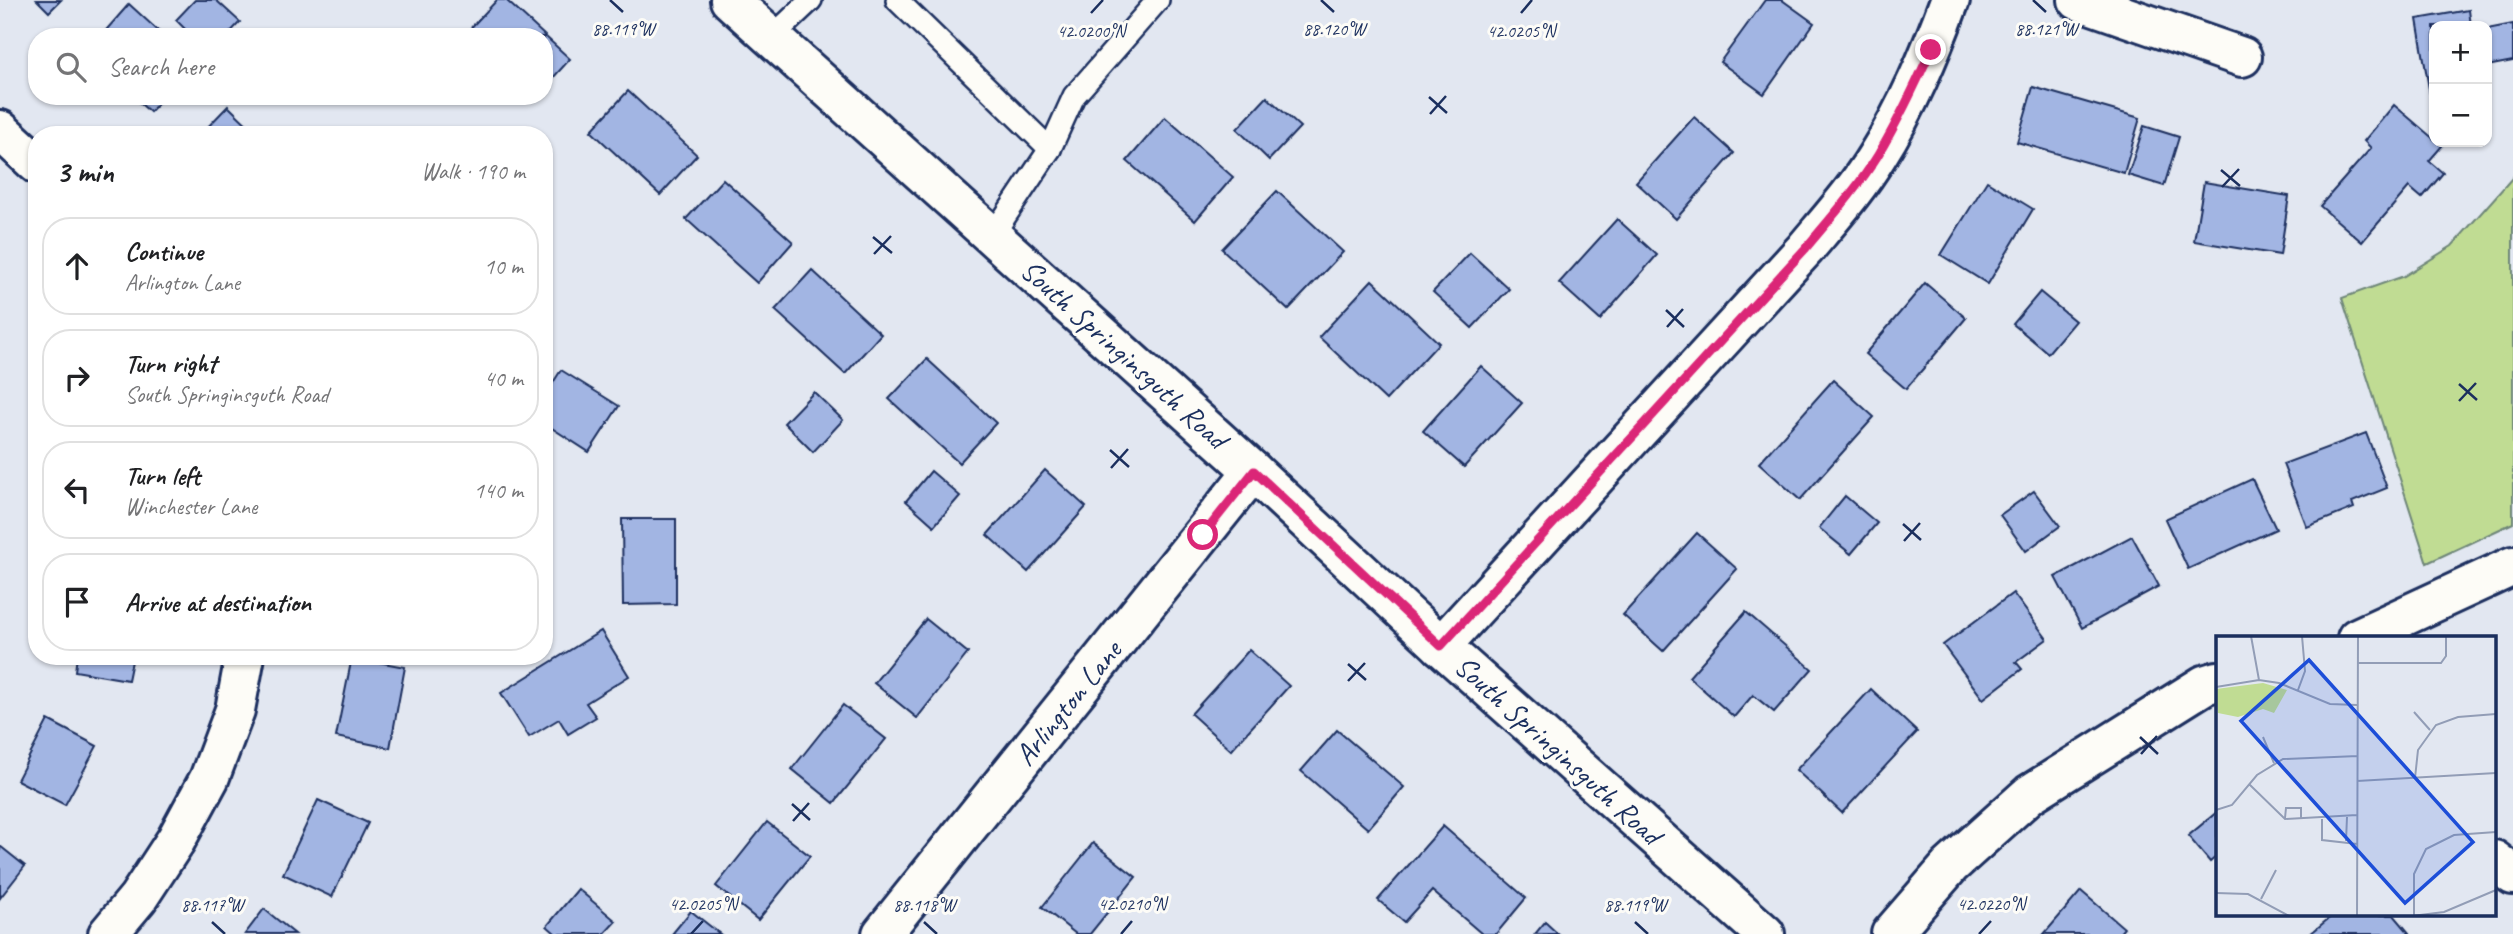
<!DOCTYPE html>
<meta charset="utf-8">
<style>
:root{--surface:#fff;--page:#f2f2f2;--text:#202124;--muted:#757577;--line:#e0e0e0}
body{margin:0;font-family:Caveat,sans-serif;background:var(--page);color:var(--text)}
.controls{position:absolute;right:21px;top:21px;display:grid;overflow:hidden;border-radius:14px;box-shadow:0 2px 5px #0004}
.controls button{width:63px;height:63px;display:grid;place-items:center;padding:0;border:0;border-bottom:2px solid var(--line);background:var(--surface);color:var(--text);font:35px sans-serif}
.stop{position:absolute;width:21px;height:21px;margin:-16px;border:5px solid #db2777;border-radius:50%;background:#fff}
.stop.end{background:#db2777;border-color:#fff;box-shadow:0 2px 7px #0008}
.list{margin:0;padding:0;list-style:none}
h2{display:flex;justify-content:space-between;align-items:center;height:91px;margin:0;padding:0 28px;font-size:30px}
h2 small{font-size:23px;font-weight:400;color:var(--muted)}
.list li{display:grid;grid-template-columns:46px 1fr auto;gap:21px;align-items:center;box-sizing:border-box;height:98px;margin:0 14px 14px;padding:0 14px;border:2px solid var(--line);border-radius:28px}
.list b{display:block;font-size:26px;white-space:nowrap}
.list p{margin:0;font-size:23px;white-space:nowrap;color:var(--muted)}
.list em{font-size:23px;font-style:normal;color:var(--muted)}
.icon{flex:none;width:38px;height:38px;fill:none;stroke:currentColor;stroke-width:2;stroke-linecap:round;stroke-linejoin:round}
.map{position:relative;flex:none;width:2513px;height:934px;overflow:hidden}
.search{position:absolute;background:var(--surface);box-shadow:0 2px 5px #0004;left:28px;top:28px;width:525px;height:77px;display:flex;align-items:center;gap:18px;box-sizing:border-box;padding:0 24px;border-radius:28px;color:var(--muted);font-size:26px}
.panel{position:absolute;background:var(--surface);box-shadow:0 2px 5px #0004;left:28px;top:126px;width:525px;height:539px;border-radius:28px}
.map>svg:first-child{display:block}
.green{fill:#c0dc93;stroke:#6e8678;stroke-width:2}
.building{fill:#a2b5e3;stroke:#1b2f5e;stroke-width:2}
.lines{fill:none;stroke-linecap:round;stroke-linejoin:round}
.service-casing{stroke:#1b2f5e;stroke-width:26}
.minor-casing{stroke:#1b2f5e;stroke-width:44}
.tertiary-casing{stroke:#1b2f5e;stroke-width:44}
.service{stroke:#fdfcf7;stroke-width:21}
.minor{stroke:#fdfcf7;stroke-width:38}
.tertiary{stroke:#fdfcf7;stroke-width:38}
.route{stroke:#db2777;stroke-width:9}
.ticks{fill:none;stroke:#1b2f5e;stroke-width:2.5}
.labels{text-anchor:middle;stroke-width:6;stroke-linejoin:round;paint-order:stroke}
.street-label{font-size:30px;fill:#1b2f5e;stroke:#fdfcf7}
.inset-road{fill:none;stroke:#929db6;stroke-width:2}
.view{fill:#1d4ed8;fill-opacity:0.15;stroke:#1d4ed8;stroke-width:3.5}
.inset-edge{fill:none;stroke:#1b2f5e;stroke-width:3.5}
.ticks-label{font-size:18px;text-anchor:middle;fill:#1b2f5e;stroke:#fdfcf7;stroke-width:6;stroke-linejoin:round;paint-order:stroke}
</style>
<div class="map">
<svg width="2513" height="934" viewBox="0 0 2513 934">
<rect width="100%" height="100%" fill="#e2e7f1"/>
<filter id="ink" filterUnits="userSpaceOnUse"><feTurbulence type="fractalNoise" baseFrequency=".0143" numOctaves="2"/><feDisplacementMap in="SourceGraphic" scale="14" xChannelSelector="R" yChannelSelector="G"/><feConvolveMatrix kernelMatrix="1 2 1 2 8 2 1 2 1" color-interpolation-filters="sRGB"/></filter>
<g filter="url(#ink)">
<!-- green -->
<path class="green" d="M2513,177V523L2427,563L2342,298L2404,276L2452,246Z"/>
<!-- building -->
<g class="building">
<path d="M37,0H61L49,12Z"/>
<path d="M195,0H216L240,22L226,37H193L176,20Z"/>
<path d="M497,0H506L570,59L544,88V37L464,35Z"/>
<path d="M1765,0H1782L1814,23L1764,94L1720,62Z"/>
<path d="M129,4L165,37H100Z"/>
<path d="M2469,10L2471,26H2434V106H2432L2417,19Z"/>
<path d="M2513,24V61L2487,66V29Z"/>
<path d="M2033,87L2140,118L2124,173L2017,142Z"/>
<path d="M628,91L697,155L660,195L591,131Z"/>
<path d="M132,96H165L150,112Z"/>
<path d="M1267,97L1300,127L1269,160L1237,129Z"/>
<path d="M2394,105L2442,146L2429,161L2443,173L2422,198L2409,187L2362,242L2320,206L2371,148L2364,141Z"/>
<path d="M228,106L258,135H200Z"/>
<path d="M1165,117L1233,177L1195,221L1127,161Z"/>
<path d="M1694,117L1734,153L1676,219L1636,182Z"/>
<path d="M2144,126L2179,137L2164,186L2128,175Z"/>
<path d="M723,179L793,242L757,283L686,219Z"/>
<path d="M1987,181L2033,209L1988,284L1941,255Z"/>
<path d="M2204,182L2289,196L2280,255L2194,241Z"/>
<path d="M1277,191L1343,252L1288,310L1222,249Z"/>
<path d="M1617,219L1657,255L1600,320L1559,283Z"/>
<path d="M1470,253L1509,289L1472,328L1433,292Z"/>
<path d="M812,270L881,334L845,374L775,310Z"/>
<path d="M1372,280L1439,343L1386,400L1319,337Z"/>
<path d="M1925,283L1966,318L1906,389L1865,354Z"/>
<path d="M2040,292L2075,321L2048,353L2013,324Z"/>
<path d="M927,359L996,423L959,463L889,399Z"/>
<path d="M1481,366L1522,403L1464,467L1423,431Z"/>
<path d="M561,370L619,406L589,452L544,423V397Z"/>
<path d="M1833,380L1874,417L1800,500L1759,463Z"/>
<path d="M814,392L843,420L813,452L784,423Z"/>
<path d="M2366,433L2387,488L2352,502L2354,508L2307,527L2283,464Z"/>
<path d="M1045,470L1086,507L1028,572L987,535Z"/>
<path d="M931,471L960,496L934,526L906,501Z"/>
<path d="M2252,479L2276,529L2188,569L2165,519Z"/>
<path d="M2034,491L2060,526L2026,551L2000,515Z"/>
<path d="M1845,496L1877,523L1851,554L1819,528Z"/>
<path d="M622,519H676V604L623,605Z"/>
<path d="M1697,533L1737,569L1663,651L1623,615Z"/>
<path d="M2132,536L2159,586L2082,628L2055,577Z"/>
<path d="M2013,593L2047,639L2016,662L2022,669L1983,699L1943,645Z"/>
<path d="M1746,612L1812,669L1774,712L1753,695L1734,717L1689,677Z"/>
<path d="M926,619L968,653L917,718L874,683Z"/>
<path d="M601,631L629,676L586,703L596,717L568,734L559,719L529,737L501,693Z"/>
<path d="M1249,650L1289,686L1231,750L1191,714Z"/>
<path d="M77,656H133L128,680L75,671Z"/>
<path d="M352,657L405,667L390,748L336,737Z"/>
<path d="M1871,689L1917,732L1842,813L1796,770Z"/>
<path d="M843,705L886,739L834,803L792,769Z"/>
<path d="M48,720L97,746L65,805L17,780Z"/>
<path d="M1337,730L1404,787L1368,829L1301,771Z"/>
<path d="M318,800L368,823L332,897L283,874Z"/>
<path d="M2217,812V856L2210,862L2188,836Z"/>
<path d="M767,822L810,856L758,920L716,886Z"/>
<path d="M1443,826L1526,898L1496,934H1482L1432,891L1404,922L1378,900Z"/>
<path d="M1093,843L1136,877L1090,934H1076L1042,907Z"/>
<path d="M0,846L25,866L0,898Z"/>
<path d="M578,889L616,921L604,934H556L547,926Z"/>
<path d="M2081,891L2124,928L2119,934H2044Z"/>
<path d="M264,909L295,934H245Z"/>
<path d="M691,911L720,934H672Z"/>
<path d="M2333,915H2394L2410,934H2310Z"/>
<path d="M1545,922L1558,934H1535Z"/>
</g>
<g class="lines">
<defs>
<g id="service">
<path d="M897,0L1050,149"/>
<path d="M772,37L811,0"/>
<path d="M992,236L1050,149L1074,96L1158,0"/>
</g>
<g id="minor">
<path d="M2078,0L2242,57"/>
<path d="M0,130L37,164"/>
<path d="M2357,638L2513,566"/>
<path d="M1441,646L1805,249C1830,219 1857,189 1877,156C1908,107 1930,54 1950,0"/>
<path d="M2494,860L2513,875"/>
<path d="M108,934L138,898L176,840L209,779L235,710L245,656"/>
<path d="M882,934L1253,471"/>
<path d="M1891,934L1950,866L2030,794L2204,685L2217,681"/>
</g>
<path id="tertiary" d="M730,0L1253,471L1441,646L1765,934"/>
</defs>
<!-- service casing -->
<use href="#service" class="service-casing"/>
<!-- minor casing -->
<use href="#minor" class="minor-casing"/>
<!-- tertiary casing -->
<use href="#tertiary" class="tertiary-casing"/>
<!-- service -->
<use href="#service" class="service"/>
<!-- minor -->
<use href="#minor" class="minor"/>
<!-- tertiary -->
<use href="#tertiary" class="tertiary"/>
</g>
</g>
<g class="lines" filter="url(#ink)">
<!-- route -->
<path class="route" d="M1203,535L1254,471L1441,646L1805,249C1830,219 1857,189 1878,155C1898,121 1915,86 1931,50"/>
</g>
<!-- ticks -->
<path class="ticks" d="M610,0L623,12M1321,0L1334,12M2033,0L2046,12M1091,13L1103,0M1521,13L1532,0M1429,97L1447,113M1430,114L1446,96M2221,170L2240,186M2222,187L2239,169M873,237L892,253M874,254L891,236M1666,310L1684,327M1667,327L1683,309M2459,384L2477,400M2459,401L2476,383M1110,450L1129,467M1111,468L1128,449M1903,524L1921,540M1904,541L1920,523M1348,664L1366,680M1348,681L1365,663M2140,737L2158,754M2141,754L2157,736M792,804L810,820M793,821L809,803M212,922L225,934M924,922L937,934M1635,922L1648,934M691,934L703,921M1121,934L1132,921M1979,934L1991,921"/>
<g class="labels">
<!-- street labels -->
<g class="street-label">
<text transform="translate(1124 354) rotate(42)" y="10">South Springinsguth Road</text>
<text transform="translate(1068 703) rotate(-51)" y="10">Arlington Lane</text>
<text transform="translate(1558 750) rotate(42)" y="10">South Springinsguth Road</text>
</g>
</g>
<!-- overview -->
<g transform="translate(2216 636)">
<rect width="280" height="280" fill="#e2e7f1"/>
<path d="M47,47L71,54L58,77L47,73L22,81L2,77L0,53Z" fill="#c0dc93"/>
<path class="inset-road" d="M35,0L43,44M141,27H225L230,20V0M0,51L43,44L63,47L114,68L141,69M82,54L89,35L86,0M198,76L214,94M47,101L58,127M199,142L202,114L220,89L242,81L280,78M141,145L280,137M33,148L69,183L141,179M0,174L16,169L41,139L67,123L142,120M69,182L70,172H85V183M106,183V204L141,208M130,205L131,181M0,257L32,258L73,280M45,263L60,234M141,280L142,0M196,280L228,276L280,254M198,280V238L210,213L238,199L280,196"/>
<path class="view" d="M93,24L257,206L189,267L25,85Z"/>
<rect width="280" height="280" class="inset-edge"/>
</g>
<g class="ticks-label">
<text x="623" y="35">88.119°W</text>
<text x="1334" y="35">88.120°W</text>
<text x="2046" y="35">88.121°W</text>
<text x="1091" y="37">42.0200°N</text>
<text x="1521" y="37">42.0205°N</text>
<text x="703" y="910">42.0205°N</text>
<text x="1132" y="910">42.0210°N</text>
<text x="1991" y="910">42.0220°N</text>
<text x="212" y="911">88.117°W</text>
<text x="924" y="911">88.118°W</text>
<text x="1635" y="911">88.119°W</text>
</g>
</svg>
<div class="controls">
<button>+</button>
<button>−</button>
</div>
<div class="stop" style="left:1203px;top:535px"></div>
<div class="stop end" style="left:1931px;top:50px"></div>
<div class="search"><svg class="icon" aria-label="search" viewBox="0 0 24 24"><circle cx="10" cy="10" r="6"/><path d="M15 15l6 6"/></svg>Search here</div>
<section class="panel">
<h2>3 min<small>Walk · 190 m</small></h2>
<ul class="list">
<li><svg class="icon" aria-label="ahead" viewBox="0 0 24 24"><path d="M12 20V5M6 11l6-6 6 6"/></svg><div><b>Continue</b><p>Arlington Lane</p></div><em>10 m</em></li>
<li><svg class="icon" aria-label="right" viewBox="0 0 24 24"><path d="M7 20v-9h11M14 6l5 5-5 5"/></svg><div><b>Turn right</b><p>South Springinsguth Road</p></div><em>40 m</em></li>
<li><svg class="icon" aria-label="left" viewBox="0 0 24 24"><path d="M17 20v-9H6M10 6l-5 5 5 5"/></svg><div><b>Turn left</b><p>Winchester Lane</p></div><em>140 m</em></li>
<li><svg class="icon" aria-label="arrive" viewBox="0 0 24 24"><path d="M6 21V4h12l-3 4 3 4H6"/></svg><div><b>Arrive at destination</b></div></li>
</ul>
</section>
</div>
